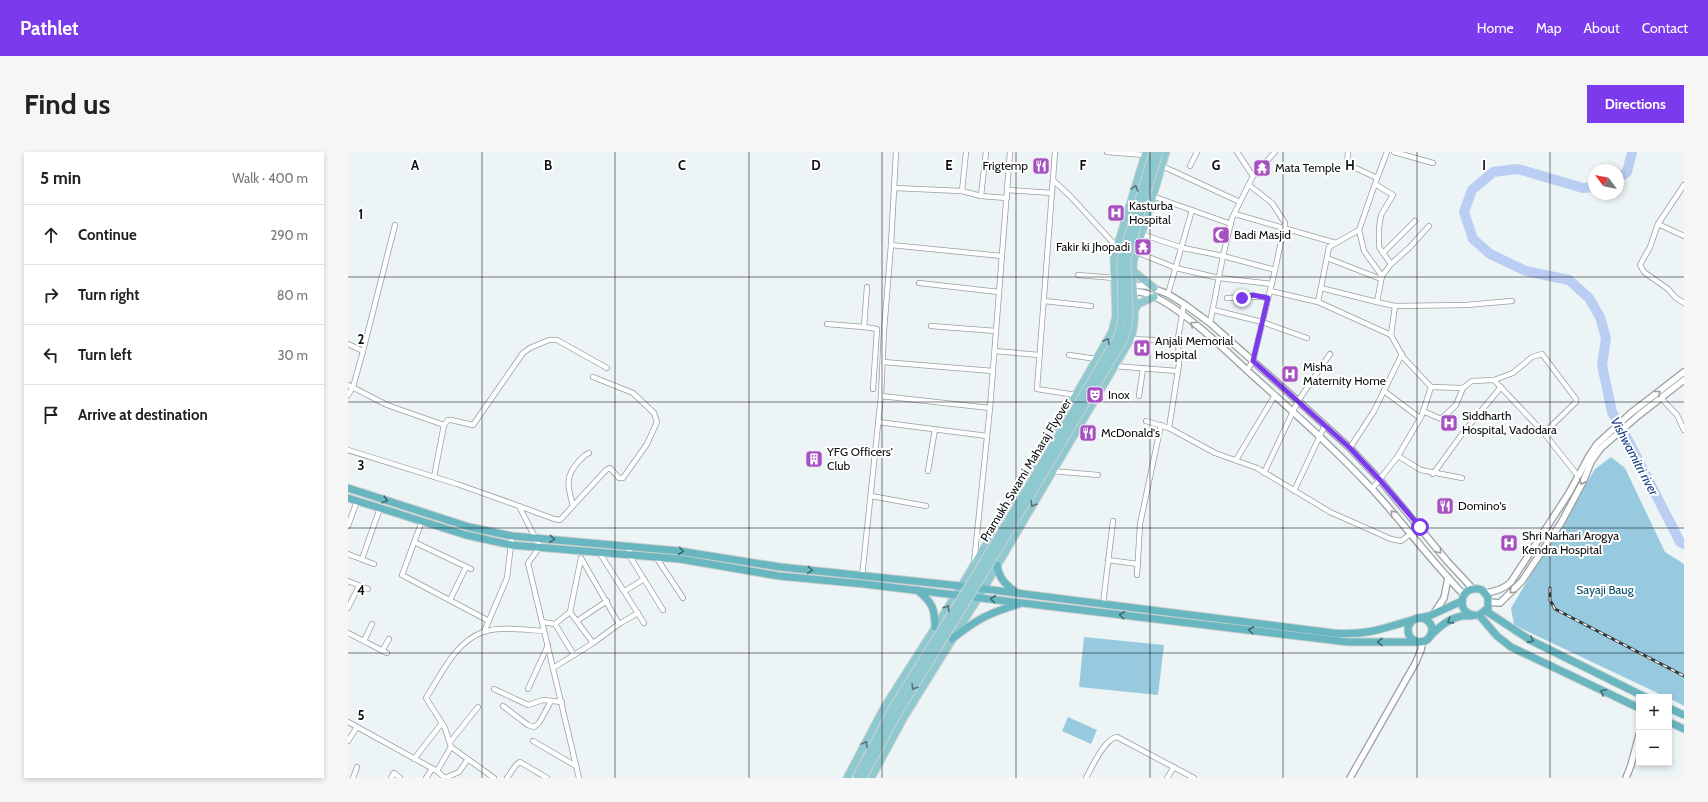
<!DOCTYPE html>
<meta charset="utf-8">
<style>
:root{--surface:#fff;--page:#f6f6f6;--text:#222;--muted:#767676;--line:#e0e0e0;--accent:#7c3aed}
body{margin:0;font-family:Cabin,sans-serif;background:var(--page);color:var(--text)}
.controls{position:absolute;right:12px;bottom:12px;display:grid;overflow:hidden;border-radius:0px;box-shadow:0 2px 6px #0003}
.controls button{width:36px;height:36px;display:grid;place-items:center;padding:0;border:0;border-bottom:1px solid var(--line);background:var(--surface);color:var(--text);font:20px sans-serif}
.compass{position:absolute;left:1240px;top:12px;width:36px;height:36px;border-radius:50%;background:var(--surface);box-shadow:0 2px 6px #0003;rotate:302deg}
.stop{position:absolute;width:12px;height:12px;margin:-9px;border:3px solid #7c3aed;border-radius:50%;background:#fff}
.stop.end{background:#7c3aed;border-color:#fff;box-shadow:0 1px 4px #0008}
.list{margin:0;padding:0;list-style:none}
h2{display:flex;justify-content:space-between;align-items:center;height:52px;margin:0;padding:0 16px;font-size:17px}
h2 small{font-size:13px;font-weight:400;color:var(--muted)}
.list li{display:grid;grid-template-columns:26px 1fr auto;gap:12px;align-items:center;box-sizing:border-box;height:60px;padding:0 16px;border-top:1px solid var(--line)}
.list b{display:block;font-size:15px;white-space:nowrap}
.list em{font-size:13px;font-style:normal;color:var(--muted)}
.icon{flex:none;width:22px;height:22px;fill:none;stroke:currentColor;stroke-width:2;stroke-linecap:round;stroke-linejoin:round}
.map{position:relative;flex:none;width:1336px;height:626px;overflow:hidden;border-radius:0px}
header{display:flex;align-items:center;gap:24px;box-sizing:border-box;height:56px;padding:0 20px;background:var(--accent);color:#fff}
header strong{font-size:19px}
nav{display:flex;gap:22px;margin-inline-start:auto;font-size:14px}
.intro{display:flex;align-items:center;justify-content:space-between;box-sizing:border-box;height:96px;padding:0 24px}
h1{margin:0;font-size:28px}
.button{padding:10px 18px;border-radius:0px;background:var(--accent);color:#fff;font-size:14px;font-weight:700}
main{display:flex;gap:24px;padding:0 24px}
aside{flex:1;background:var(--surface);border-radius:0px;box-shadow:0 2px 6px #0003}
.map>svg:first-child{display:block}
.green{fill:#97cade}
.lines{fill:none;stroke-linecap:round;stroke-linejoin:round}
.river{stroke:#bacef3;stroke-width:10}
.minor-casing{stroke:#999fa2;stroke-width:6}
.tertiary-casing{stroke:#999fa2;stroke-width:8}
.primary-casing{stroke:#cecfcf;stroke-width:9}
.trunk-casing{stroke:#cecfcf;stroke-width:9}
.minor{stroke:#fff;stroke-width:4.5}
.tertiary{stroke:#fff;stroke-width:5.5}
.primary{stroke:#8ec9d0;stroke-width:7}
.trunk{stroke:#68b7c0;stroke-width:7}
.rail-casing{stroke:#3a3d3e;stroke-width:3}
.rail{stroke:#fff;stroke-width:1.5;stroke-dasharray:4.5;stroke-linecap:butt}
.primary-bridge-casing{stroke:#cecfcf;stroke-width:9;stroke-linecap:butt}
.primary-bridge{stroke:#8ec9d0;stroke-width:7}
.oneway{stroke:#537479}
.oneway2{stroke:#9d9e9f}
.oneway3{stroke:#3e6a70}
.route{stroke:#7c3aed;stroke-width:5}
.grid{fill:none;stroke:#0b0d0e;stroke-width:1;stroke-opacity:0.55}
.labels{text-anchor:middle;stroke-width:4;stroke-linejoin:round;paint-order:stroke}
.poi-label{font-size:12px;fill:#0b0d0e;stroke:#fff;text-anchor:start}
.street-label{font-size:12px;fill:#0b0d0e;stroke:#fff}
.park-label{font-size:12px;fill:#075167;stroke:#fff}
.water-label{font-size:13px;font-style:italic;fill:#1f4288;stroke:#fff}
.grid-label{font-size:13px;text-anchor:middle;font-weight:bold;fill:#0b0d0e;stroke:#fff;stroke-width:4;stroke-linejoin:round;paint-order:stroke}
</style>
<header>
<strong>Pathlet</strong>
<nav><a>Home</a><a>Map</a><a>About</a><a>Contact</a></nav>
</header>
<div class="intro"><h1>Find us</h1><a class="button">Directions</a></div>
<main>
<aside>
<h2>5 min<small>Walk · 400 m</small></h2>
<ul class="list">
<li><svg class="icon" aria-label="ahead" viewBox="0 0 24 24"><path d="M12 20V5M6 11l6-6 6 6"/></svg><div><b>Continue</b></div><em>290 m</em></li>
<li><svg class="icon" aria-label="right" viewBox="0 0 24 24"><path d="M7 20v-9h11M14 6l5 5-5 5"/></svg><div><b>Turn right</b></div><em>80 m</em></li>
<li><svg class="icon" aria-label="left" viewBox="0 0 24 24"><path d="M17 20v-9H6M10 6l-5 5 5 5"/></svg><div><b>Turn left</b></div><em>30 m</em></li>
<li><svg class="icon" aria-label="arrive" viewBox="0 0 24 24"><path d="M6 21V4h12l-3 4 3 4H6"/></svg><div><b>Arrive at destination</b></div></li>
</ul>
</aside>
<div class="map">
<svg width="1336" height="626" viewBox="0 0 1336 626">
<rect width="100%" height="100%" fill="#edf4f6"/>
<!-- green -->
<g class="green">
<path d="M1263,305L1277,316L1317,400L1336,412V554L1321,546V545H1318L1166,473L1163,456L1247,317Z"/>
<path d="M736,485L816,493L810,543L731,535Z"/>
<path d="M720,565L749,578L743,592L714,579Z"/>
</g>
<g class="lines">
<!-- river -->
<g class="river">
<path d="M1270,26L1279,20L1284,0"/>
<path d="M1246,35L1235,36L1170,17L1145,20L1124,38L1116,60L1125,87L1142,102L1178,119L1221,128L1241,146L1252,165L1258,186L1254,213L1264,260L1280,288L1332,390L1336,392"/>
</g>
<defs>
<g id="minor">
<path d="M707,0L689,237L728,243"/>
<path d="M759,0L797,3"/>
<path d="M889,0L905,24"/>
<path d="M1000,0L999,12L1029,26"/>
<path d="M1046,0L1085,11"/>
<path d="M814,14L892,50"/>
<path d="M842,14L849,0"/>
<path d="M705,28L723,45L769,95"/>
<path d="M1028,29L1039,0"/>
<path d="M901,33L924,51L937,71L927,118"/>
<path d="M1336,33L1310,72L1302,95L1292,113L1296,120L1320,137L1328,146L1336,151"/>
<path d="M546,36L614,39L633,44L659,46"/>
<path d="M659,38L704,41"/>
<path d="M614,39L618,0"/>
<path d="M633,44L638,0"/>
<path d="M804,44L883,72"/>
<path d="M887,62L988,91"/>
<path d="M1310,72L1336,84"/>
<path d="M1011,78L981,95L970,150L1043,183"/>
<path d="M793,82L835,96L875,104L884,66L905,24L927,0"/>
<path d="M543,93L654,104"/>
<path d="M788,100L828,116L871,126L924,132"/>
<path d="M1035,101L1067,69"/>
<path d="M979,106L1033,127"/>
<path d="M730,123L766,126"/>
<path d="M1034,124L1043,112"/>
<path d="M571,131L651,140"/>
<path d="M973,136L1029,150"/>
<path d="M922,139L970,150"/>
<path d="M820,142L844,58"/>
<path d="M879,146C894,146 905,143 920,146"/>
<path d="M696,149L743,154"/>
<path d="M836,152L830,186L831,212L821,276L867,301L909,316L982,360L1043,387L1053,389L1072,375"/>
<path d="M1047,154L1118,153L1164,149"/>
<path d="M866,158L914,170L959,186"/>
<path d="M862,171L875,104L927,118L905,209L899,218"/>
<path d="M479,172L516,175L519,135"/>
<path d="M583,174L648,179"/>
<path d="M516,175L529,177L525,237"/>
<path d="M782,187L830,189"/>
<path d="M0,192L15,199"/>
<path d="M647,199L691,203"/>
<path d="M721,203L749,207"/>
<path d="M535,210L645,219"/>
<path d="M766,214L829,219"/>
<path d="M1146,228L1196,281L1230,324"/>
<path d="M0,233L39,253L96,273"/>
<path d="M1083,235L1115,236"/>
<path d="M1036,239L1072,266"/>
<path d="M0,243L5,235L15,199L47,73"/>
<path d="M533,244L642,256"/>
<path d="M791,244L795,216"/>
<path d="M1313,246L1329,263L1336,278"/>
<path d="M1075,259L1093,267L1108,253L1115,236L1124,229L1146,228L1165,221L1184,205L1194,202L1228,247V250L1196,281"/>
<path d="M798,269L821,276"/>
<path d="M530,270L639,284"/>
<path d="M1002,296L1026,259L1054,202"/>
<path d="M0,298L109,332L171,354L192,395L180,411L231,626"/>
<path d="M1050,304L1073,318L1114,326"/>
<path d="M888,308L927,243"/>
<path d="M580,319L587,277"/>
<path d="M704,319L750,323"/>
<path d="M916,321L950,249L982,202"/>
<path d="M1085,322L1114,282L1153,235"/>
<path d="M86,325L96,273L100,268H103L125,273L175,201L182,196L201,188H209L259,216"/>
<path d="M1024,337L1050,304L1074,263L1083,235L1055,205L1043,183L1047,154L1029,150L1034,124L1016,99L1011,78L1027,32L1045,43L1033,63L1031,76V95L1043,112L1061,96L1081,74"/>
<path d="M946,339L977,273"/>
<path d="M523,344L578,354"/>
<path d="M171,354L206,367L212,368L258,318L262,316L271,326H275L299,292L309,270L306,261L285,241L245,225"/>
<path d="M225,354C220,335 216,325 231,309C234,306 236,303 241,301"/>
<path d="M74,369L54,423L141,469"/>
<path d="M0,374L9,349"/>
<path d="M66,390L123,417"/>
<path d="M282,394L281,403L315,458"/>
<path d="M251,400L296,471"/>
<path d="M0,402L26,412"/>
<path d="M308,405L335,446"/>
<path d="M233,406L271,472"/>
<path d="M14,407L32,356"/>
<path d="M760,408L790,412"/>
<path d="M626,411L642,256L662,0"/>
<path d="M789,423L792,372L813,273"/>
<path d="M514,425L533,244L536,178L543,93L548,0"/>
<path d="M0,429L20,437"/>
<path d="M277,439L296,427"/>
<path d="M102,448L118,415"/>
<path d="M755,452L765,369"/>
<path d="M0,456L11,434"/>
<path d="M222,460L245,491"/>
<path d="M229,469L259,449"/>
<path d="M194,470L207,472L222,460L233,406"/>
<path d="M207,472L226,503"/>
<path d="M136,480L159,426L164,384"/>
<path d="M0,481L39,501"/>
<path d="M16,489L24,472"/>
<path d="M34,499L41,487"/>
<path d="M205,516L245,491L271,472L290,461"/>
<path d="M146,537L180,553L195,548L214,550"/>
<path d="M180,537L200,493"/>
<path d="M155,554L180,573L186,575L191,571L203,549"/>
<path d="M0,570L89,619L97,626"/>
<path d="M0,589L9,575"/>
<path d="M185,589L228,614"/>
<path d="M102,590L130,555"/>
<path d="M103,595L146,626"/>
<path d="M66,607L94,571"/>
<path d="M89,619L103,595L97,576L78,546C93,523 107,490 135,480C152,474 178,478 196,479"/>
<path d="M5,626L9,615"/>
<path d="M43,626L46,621L52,626"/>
<path d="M78,626L84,617"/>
<path d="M97,626L111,620L120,607"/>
<path d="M159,626L168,613L172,610L199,626"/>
<path d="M738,626C744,615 757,586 769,585L846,626"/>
<path d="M819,626L826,615"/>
</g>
<g id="tertiary">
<path d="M783,133L799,134L820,142L836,152L862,171L950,249L1002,296L1032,328L1099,409L1125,437"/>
<path d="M781,140C790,139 797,140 805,144C837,159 875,196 902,221C944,259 986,296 1025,338C1056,372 1084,410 1116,443"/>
<path d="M1138,441C1148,439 1156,437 1163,430L1221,341L1241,304L1249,292L1283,261L1336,220"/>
<path d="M1141,450L1152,451L1174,429L1213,371L1235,330L1243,310L1253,296L1291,263L1336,228"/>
<path d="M1086,461L1096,446L1100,426"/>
<path d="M1002,626L1068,510L1073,498L1075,489"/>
<path d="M1278,626L1283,613L1291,583"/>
</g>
<g id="primary">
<path d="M784,118L806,136"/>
<path d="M786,159L790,152L806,145"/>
<path d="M499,626L536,556L608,443L728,243L764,180L768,164L766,105L798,0"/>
<path d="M523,626L556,565L630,446L782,188C792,162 781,134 786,107L818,0"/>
</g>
<g id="trunk">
<path d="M0,336L121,375L164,384L331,399L432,415L613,434L985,481C1017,484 1037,476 1067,467"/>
<path d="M0,346L118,383L163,393L332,407L431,424L516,432L1000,490H1071"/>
<path d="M649,413C651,427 658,433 669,441"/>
<path d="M569,438C584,450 587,456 587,475"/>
<path d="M1138,459L1182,488L1297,545"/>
<path d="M1131,463L1140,456V445L1134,438C1110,430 1106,466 1131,463L1149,484L1163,495L1291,556"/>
<path d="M1071,466L1081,464L1114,449"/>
<circle cx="1072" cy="478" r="12"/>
<path d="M1082,484C1093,473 1106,462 1123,464"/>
<path d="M604,487C628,468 640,461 671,452"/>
<path d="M1321,556L1336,563"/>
<path d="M1321,570L1336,577"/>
</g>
</defs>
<!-- minor casing -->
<use href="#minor" class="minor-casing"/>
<!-- tertiary casing -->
<use href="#tertiary" class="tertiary-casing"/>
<!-- primary casing -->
<use href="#primary" class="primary-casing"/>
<!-- trunk casing -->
<use href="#trunk" class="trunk-casing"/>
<!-- minor -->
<use href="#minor" class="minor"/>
<!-- tertiary -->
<use href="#tertiary" class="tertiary"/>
<!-- primary -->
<use href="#primary" class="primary"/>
<!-- trunk -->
<use href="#trunk" class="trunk"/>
<defs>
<path id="rail" d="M1202,436V448L1207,457L1336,524"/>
</defs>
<!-- rail casing -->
<use href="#rail" class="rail-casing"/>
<!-- rail -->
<use href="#rail" class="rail"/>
<defs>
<g id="primary-bridge">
<path d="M509,624L544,557L630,419L770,184L774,166L773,109L805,0"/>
<path d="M515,626L550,561L635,423L776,187L780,174L781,165L779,108L811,0"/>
</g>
</defs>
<!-- primary-bridge casing -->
<use href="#primary-bridge" class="primary-bridge-casing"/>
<!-- primary-bridge -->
<use href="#primary-bridge" class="primary-bridge"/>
</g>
<!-- one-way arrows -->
<defs><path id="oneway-chevron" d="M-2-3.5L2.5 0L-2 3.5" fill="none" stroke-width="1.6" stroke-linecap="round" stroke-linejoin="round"/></defs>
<g class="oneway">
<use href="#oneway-chevron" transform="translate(787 36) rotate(-73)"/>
<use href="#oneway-chevron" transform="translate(759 189) rotate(-61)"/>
<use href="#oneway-chevron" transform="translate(685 352) rotate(121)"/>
<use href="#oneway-chevron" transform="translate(599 456) rotate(-58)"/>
<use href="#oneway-chevron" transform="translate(566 535) rotate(122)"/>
<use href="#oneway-chevron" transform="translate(517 592) rotate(-62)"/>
</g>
<g class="oneway2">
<use href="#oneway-chevron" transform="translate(845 172) rotate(-141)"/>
<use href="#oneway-chevron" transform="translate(1310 241) rotate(-38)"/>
<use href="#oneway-chevron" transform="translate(1234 330) rotate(115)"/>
<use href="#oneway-chevron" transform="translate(1045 361) rotate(-132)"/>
<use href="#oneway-chevron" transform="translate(1091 399) rotate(52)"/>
<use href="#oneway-chevron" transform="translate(1164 439) rotate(135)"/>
</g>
<g class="oneway3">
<use href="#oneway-chevron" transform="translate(37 348) rotate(18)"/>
<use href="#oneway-chevron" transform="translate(204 387) rotate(5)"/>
<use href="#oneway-chevron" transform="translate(333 399) rotate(7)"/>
<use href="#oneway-chevron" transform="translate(462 418) rotate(5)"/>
<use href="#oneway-chevron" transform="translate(645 447) rotate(-173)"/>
<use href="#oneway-chevron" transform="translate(774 463) rotate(-173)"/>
<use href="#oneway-chevron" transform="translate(1102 469) rotate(147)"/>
<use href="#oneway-chevron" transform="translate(903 478) rotate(-173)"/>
<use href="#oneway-chevron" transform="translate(1183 488) rotate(29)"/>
<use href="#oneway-chevron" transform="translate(1032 490) rotate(179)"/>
<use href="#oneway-chevron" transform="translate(1255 540) rotate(-155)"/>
</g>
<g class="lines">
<!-- route -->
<path class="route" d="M894,146L905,143L920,146L905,209L1002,296L1032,328L1072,375"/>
</g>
<!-- grid -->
<path class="grid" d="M134,0V626M267,0V626M401,0V626M534,0V626M668,0V626M802,0V626M935,0V626M1069,0V626M1202,0V626M0,125H1336M0,250H1336M0,376H1336M0,501H1336"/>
<!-- icons -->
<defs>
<symbol id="restaurant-square" viewBox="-11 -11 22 22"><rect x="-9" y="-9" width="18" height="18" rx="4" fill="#a551bf" stroke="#fff"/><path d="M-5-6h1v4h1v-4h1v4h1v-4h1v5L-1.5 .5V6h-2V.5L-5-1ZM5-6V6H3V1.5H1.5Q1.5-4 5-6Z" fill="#fff"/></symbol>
<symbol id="temple-square" viewBox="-11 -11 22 22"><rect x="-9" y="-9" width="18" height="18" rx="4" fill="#a551bf" stroke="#fff"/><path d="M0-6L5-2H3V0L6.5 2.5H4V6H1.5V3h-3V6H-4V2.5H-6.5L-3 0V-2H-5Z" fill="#fff"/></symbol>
<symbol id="hospital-square" viewBox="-11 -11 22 22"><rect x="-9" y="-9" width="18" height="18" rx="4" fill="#a551bf" stroke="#fff"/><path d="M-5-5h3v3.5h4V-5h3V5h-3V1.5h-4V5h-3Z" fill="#fff"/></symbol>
<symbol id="mosque-square" viewBox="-11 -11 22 22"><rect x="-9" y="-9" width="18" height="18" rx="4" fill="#a551bf" stroke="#fff"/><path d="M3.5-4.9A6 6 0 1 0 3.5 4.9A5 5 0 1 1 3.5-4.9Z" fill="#fff"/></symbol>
<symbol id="theatre-square" viewBox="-11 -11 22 22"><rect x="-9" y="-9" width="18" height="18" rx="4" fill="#a551bf" stroke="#fff"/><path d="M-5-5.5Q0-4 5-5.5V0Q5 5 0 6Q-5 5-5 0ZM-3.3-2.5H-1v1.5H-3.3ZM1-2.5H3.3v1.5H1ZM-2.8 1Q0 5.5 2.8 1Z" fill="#fff"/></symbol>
<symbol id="building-square" viewBox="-11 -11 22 22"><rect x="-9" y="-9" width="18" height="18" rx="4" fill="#a551bf" stroke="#fff"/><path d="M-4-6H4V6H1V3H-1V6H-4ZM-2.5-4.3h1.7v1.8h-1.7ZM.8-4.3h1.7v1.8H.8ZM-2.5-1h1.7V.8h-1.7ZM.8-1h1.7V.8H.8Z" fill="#fff"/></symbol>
</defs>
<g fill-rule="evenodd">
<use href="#restaurant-square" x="683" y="4" width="20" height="20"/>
<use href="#temple-square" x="904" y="6" width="20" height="20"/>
<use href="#hospital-square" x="758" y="51" width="20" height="20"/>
<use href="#mosque-square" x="863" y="73" width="20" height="20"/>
<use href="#temple-square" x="785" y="85" width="20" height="20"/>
<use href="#hospital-square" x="784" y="186" width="20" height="20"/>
<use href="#hospital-square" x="932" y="212" width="20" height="20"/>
<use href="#theatre-square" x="737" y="233" width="20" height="20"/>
<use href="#hospital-square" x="1091" y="261" width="20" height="20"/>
<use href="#restaurant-square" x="730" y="271" width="20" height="20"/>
<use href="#building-square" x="456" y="297" width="20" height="20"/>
<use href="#restaurant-square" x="1087" y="344" width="20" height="20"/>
<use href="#hospital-square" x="1151" y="381" width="20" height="20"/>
</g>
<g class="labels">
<!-- poi labels -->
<g class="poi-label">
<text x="680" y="18" text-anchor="end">Frigtemp</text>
<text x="927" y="20">Mata Temple</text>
<text x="781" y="58">Kasturba<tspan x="781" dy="14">Hospital</tspan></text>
<text x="886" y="87">Badi Masjid</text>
<text x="782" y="99" text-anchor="end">Fakir ki Jhopadi</text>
<text x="807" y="193">Anjali Memorial<tspan x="807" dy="14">Hospital</tspan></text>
<text x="955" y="219">Misha<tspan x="955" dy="14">Maternity Home</tspan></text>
<text x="760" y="247">Inox</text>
<text x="1114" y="268">Siddharth<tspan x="1114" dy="14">Hospital, Vadodara</tspan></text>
<text x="753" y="285">McDonald's</text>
<text x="479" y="304">YFG Officers'<tspan x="479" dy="14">Club</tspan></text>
<text x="1110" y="358">Domino's</text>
<text x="1174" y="388">Shri Narhari Arogya<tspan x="1174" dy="14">Kendra Hospital</tspan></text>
</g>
<!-- street labels -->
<g class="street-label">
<text transform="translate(678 318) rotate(-59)" y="4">Pramukh Swami Maharaj Flyover</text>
</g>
<!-- park labels -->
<g class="park-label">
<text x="1257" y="442">Sayaji Baug</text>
</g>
<!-- water labels -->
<g class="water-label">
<text transform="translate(1287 304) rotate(62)" y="5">Vishwamitri river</text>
</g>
</g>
<g class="grid-label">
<text x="67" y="18">A</text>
<text x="200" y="18">B</text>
<text x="334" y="18">C</text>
<text x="468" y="18">D</text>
<text x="601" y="18">E</text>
<text x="735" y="18">F</text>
<text x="868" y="18">G</text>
<text x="1002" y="18">H</text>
<text x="1136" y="18">I</text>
<text x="13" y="67">1</text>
<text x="13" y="192">2</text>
<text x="13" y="318">3</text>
<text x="13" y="443">4</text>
<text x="13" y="568">5</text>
</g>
</svg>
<div class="controls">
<button>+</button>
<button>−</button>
</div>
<svg class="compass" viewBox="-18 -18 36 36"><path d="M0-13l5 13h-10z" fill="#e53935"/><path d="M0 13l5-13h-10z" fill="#767676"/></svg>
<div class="stop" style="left:1072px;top:375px"></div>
<div class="stop end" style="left:894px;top:146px"></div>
</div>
</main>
